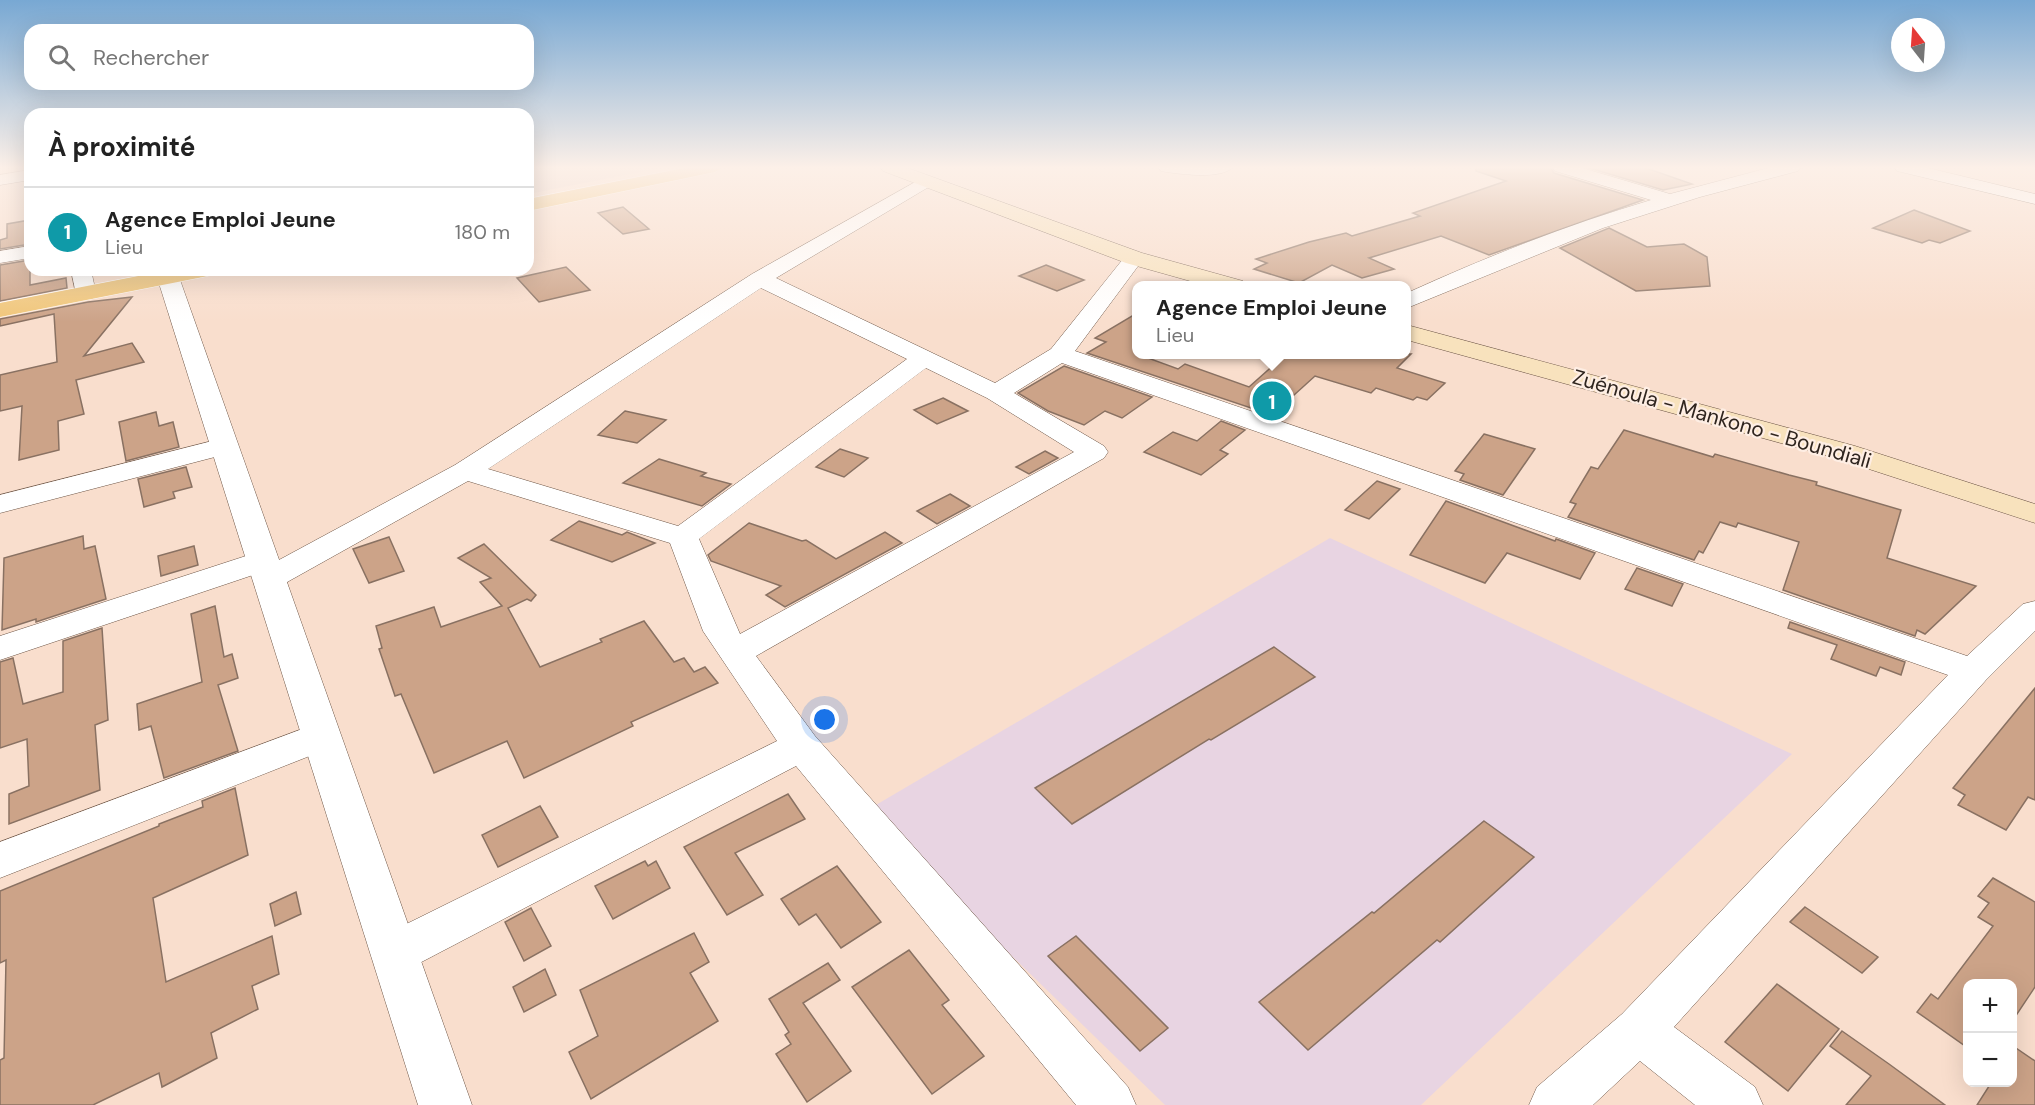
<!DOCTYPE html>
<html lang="fr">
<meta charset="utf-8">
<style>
:root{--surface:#fff;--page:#f2f2f2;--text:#222;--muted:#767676;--line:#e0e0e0;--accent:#1a73e8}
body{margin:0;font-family:"DM Sans",sans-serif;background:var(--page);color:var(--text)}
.controls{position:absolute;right:18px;bottom:18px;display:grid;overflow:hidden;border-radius:12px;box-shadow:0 6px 24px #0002}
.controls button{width:54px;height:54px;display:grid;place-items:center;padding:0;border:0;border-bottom:2px solid var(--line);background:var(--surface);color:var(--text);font:30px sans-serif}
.compass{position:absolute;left:1891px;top:18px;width:54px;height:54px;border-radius:50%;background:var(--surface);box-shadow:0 6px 24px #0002;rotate:343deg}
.you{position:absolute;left:825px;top:720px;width:21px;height:21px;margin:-15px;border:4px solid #fff;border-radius:50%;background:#1a73e8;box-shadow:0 0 0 9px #1a73e833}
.badge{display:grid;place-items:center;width:39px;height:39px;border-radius:50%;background:var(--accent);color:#fff;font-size:20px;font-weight:700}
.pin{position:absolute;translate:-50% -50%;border:3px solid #fff;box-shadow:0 2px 6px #0006}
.popup{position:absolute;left:1132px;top:281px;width:279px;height:78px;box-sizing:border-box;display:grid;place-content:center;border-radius:12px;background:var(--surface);filter:drop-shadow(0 2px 4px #0005);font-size:20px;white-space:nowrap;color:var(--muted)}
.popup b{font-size:22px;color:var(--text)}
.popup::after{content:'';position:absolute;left:50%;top:100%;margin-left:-12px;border:12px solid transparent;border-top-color:var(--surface)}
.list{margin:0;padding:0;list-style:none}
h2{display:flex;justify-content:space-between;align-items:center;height:78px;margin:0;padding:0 24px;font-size:26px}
h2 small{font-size:20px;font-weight:400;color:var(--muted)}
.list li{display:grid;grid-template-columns:39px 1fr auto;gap:18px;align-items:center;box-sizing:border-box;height:90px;padding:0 24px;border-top:2px solid var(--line)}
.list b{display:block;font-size:22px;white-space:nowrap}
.list p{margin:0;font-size:20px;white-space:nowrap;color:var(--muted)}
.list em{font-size:20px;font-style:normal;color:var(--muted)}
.icon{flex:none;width:33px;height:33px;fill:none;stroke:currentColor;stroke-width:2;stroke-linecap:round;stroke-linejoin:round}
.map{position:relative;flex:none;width:2035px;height:1105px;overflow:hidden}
.search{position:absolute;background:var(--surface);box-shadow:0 6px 24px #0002;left:24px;top:24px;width:510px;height:66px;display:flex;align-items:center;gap:15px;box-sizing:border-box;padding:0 21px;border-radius:18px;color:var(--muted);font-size:22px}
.panel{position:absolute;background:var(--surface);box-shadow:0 6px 24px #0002;left:24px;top:108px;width:510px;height:168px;border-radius:18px}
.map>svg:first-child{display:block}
.education{fill:#e8d4e2}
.medical{fill:#e9d1c7}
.building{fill:#cca388;stroke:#897162;stroke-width:1.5}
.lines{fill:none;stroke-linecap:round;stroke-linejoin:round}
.minor-casing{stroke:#6d5647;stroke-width:1}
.tertiary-casing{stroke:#6d5647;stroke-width:1}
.secondary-casing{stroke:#6d5647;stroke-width:1}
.primary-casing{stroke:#fff;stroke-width:1}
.minor{fill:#fff;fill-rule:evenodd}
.tertiary{fill:#fff;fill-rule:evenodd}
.secondary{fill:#f8e2bd;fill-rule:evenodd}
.primary{fill:#f0c67a;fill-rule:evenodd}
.labels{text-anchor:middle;stroke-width:4.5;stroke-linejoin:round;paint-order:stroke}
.street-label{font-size:21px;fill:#2f251f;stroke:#feeee4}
</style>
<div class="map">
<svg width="2035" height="1105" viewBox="0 0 2035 1105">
<rect width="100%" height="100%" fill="#f9decd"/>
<!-- education -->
<path class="education" d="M1330,538L1792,754L1421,1105H1165L864,812Z"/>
<!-- medical -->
<path class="medical" d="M528,167H666L528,194Z"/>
<!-- building -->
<g class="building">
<path d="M1476,167H1550L1554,173L1643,200L1489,255L1441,236L1369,258L1394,269L1362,278L1332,265L1299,283L1254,269L1267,263L1256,259L1309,242L1346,233L1352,236L1420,216L1413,213L1506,181L1476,171Z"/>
<path d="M1586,167H1643L1692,184L1663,190Z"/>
<path d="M623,207L649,229L623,234L598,213Z"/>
<path d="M1914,210L1970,231L1940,243L1929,240L1922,243L1873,228Z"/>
<path d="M30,220V244L0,249V240L7,238V224Z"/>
<path d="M1609,228L1647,247L1684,244L1707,257L1710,286L1636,291L1560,248Z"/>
<path d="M30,260V285L66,278L67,288L0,301V265Z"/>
<path d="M1046,265L1084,280L1057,291L1019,276Z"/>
<path d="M566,267L590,290L539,302L517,278Z"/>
<path d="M132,297L84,356L132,343L144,362L76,380L84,414L58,421L59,450L19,460L22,406L0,411V375L57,362L54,314L0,326V319L88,302Z"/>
<path d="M1137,313V354L1178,369L1185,364L1249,387L1286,354H1323L1337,358L1342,354H1411L1397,368L1445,383L1427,400L1417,397L1413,400L1376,388L1371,393L1315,376L1272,415L1087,353L1106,342L1095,338Z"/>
<path d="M1064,366L1152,397L1122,418L1105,411L1084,425L1048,411L1018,393Z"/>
<path d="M943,398L968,411L937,424L914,410Z"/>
<path d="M625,411L666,420L637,443L598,435Z"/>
<path d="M156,412L159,426L173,422L179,447L126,461L119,422Z"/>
<path d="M1221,421L1245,430L1220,450L1228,454L1201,475L1144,452L1173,432L1197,441Z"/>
<path d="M1624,430L1713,457L1715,454L1789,475L1817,482L1816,485L1901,510L1887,558L1976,586L1925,634L1917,630L1915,636L1783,590L1799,542L1738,523L1736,527L1720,522L1703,553L1699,551L1694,560L1568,517L1576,504L1570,502L1591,467L1598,469Z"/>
<path d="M1484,434L1535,449L1503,495L1460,480L1464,474L1455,471Z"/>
<path d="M840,449L868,458L844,477L816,467Z"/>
<path d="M1045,451L1058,458L1029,474L1016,467Z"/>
<path d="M659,459L706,473L701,476L731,484L702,506L623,483Z"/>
<path d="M186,467L192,487L173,492L175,498L144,507L138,479Z"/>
<path d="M1377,481L1400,489L1369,519L1345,510Z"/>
<path d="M950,494L970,506L937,524L917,511Z"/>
<path d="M1446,501L1555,541L1556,539L1595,553L1580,579L1507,553L1485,583L1410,555Z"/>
<path d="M579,521L622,535L627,532L655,543L612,562L551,540Z"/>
<path d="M749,523L802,541L806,540L836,559L885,532L902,543L785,607L766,595L781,586L711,561L708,555Z"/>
<path d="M83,536L84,549L95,546L106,599L36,622V619L2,630L4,558Z"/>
<path d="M389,537L404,571L369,583L353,549Z"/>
<path d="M484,544L536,595L531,601L527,599L508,608L540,667L602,642L600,639L644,621L674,662L684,658L694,672L705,667L718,683L631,722L633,726L524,778L507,741L434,773L401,694L395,696L379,649L382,648L376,626L434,607L441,627L502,606L480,582L491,578L458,558Z"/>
<path d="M194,546L198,565L161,576L158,556Z"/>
<path d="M1637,568L1683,584L1672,606L1625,589Z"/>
<path d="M215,606L224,657L232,654L238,678L218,685L238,751L164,778L151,726L139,730L137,704L202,682L191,614Z"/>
<path d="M1790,622L1905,662L1901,675L1880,667L1876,676L1831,659L1837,645L1788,628Z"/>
<path d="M102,628L108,720L95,725L100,790L9,824V794L29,786L27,739L0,748V662L13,658L23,704L63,692V641Z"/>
<path d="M1274,647L1315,677L1211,740L1209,739L1072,824L1035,788Z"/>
<path d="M2035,688V800L2028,797L2006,830L1958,805L1965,795L1953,788Z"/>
<path d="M235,788L248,855L153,898L166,982L272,936L279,974L252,986L258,1009L211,1033L217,1058L162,1087L159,1073L93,1105H0V1060L4,1058L6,960L0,963V891L159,826V824L203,807L202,801Z"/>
<path d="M788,794L805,819L735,853L763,895L727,915L684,847Z"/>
<path d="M540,806L558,837L498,867L482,835Z"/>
<path d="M1484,821L1534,857L1440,942L1437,940L1308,1050L1259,1002L1372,912L1374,913Z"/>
<path d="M645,861L648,866L656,861L670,888L613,919L595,886Z"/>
<path d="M837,866L881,922L841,948L816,914L799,925L781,899Z"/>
<path d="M1993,878L2035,902V987L2013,1020V984H1968V1048L1917,1012L1931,994L1938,999L1993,926L1978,917L1989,903L1978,896Z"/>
<path d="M296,892L301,914L275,926L270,904Z"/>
<path d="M1805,907L1878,957L1862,973L1790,922Z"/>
<path d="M531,908L551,946L524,961L505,922Z"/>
<path d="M694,933L709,962L690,973L718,1021L591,1099L569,1052L598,1036L580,990Z"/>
<path d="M1076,936L1168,1028L1140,1051L1048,956Z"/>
<path d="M909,950L949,1000L942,1005L984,1056L932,1094L852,987Z"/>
<path d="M828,963L840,980L803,1003L851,1071L807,1102L776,1054L791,1044L785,1035L789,1032L769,999Z"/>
<path d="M545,969L556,995L524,1012L513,987Z"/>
<path d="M1777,984L1839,1029L1788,1091L1725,1042Z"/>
<path d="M1842,1031L1889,1064L1945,1105H1846L1871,1076L1830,1046Z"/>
<path d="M2013,1046L2035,1061V1105H1977L1991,1083H2013Z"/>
</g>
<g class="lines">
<defs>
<g id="minor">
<path d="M1158,167H1233C1222,180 1177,174 1161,171Z"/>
<path d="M1552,167H1579L1670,194L1772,167H1801L1798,171L1700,197L1603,228L1407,308V293C1486,257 1567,225 1651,200L1555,171Z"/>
<path d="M1894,167H1924L2035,194V204L1897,171Z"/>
<path d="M30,170V180L0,185V175Z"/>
<path d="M926,176L935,181L932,185L776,278L995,383L1051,349L1127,254H1141L1144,258L1075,351L1967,656L2023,604L2035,601V631L1986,680L1674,1027L1755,1087L1763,1105H1695L1640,1061L1593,1105H1529L1537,1087L1622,1014L1948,675L1062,363L1014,393L1104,446L1108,452L1104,458L756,656L815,736L1128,1087L1136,1105H1076L796,766L410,968L394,974L378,968L371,953L378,938L777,741L703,631L670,543L468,481L280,586L269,589L258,586L253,579L256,574L0,660V636L252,554L263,551L274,554L279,560L455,465L752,274ZM761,288L907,359L678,526L488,469ZM926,368L987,398L1074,452L740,634L699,539Z"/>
<path d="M30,246V258L0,263V251Z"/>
<path d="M71,270H91L96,293L93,298H77Z"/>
<path d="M224,438L234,440L238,446L234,452L0,513V495Z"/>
<path d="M321,722L335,726L340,736L335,746L0,878V842Z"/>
</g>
<path id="tertiary" d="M168,270L176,272L179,277L472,1105H418L157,277L160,272Z"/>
<g id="secondary">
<path d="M880,167H905L1142,253L1243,281L1246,286H1208L1126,263L883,171Z"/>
<path d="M1407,325L1855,446L2035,504V523L1835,458L1407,340Z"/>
</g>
<g id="primary">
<path d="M689,167H724L715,172L528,211V199Z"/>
<path d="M169,270H214L211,275L203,277L0,317V303Z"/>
</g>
</defs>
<!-- minor casing -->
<use href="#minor" class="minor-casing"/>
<!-- tertiary casing -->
<use href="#tertiary" class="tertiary-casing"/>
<!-- secondary casing -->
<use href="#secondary" class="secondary-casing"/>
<!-- primary casing -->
<use href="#primary" class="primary-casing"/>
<!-- minor -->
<use href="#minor" class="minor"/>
<!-- tertiary -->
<use href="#tertiary" class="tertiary"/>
<!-- secondary -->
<use href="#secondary" class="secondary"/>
<!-- primary -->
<use href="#primary" class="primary"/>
</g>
<!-- sky -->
<linearGradient id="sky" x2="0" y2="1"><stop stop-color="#78a8d3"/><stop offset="0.52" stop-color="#fcf0e8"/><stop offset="1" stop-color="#fcf0e8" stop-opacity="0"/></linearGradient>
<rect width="2035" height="322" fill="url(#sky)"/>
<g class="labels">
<!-- street labels -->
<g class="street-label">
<text transform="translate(1722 419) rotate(16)" y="7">Zuénoula - Mankono - Boundiali</text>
</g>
</g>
</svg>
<div class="controls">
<button>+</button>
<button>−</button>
</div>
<svg class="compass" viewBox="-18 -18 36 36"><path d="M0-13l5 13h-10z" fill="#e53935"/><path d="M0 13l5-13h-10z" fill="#767676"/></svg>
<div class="you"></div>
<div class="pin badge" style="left:1272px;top:401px;background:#0f9aa8">1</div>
<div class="popup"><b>Agence Emploi Jeune</b>Lieu</div>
<div class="search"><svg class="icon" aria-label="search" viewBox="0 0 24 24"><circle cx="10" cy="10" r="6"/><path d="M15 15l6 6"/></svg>Rechercher</div>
<section class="panel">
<h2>À proximité<small></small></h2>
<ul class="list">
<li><span class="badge" style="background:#0f9aa8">1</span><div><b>Agence Emploi Jeune</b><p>Lieu</p></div><em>180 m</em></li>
</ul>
</section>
</div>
